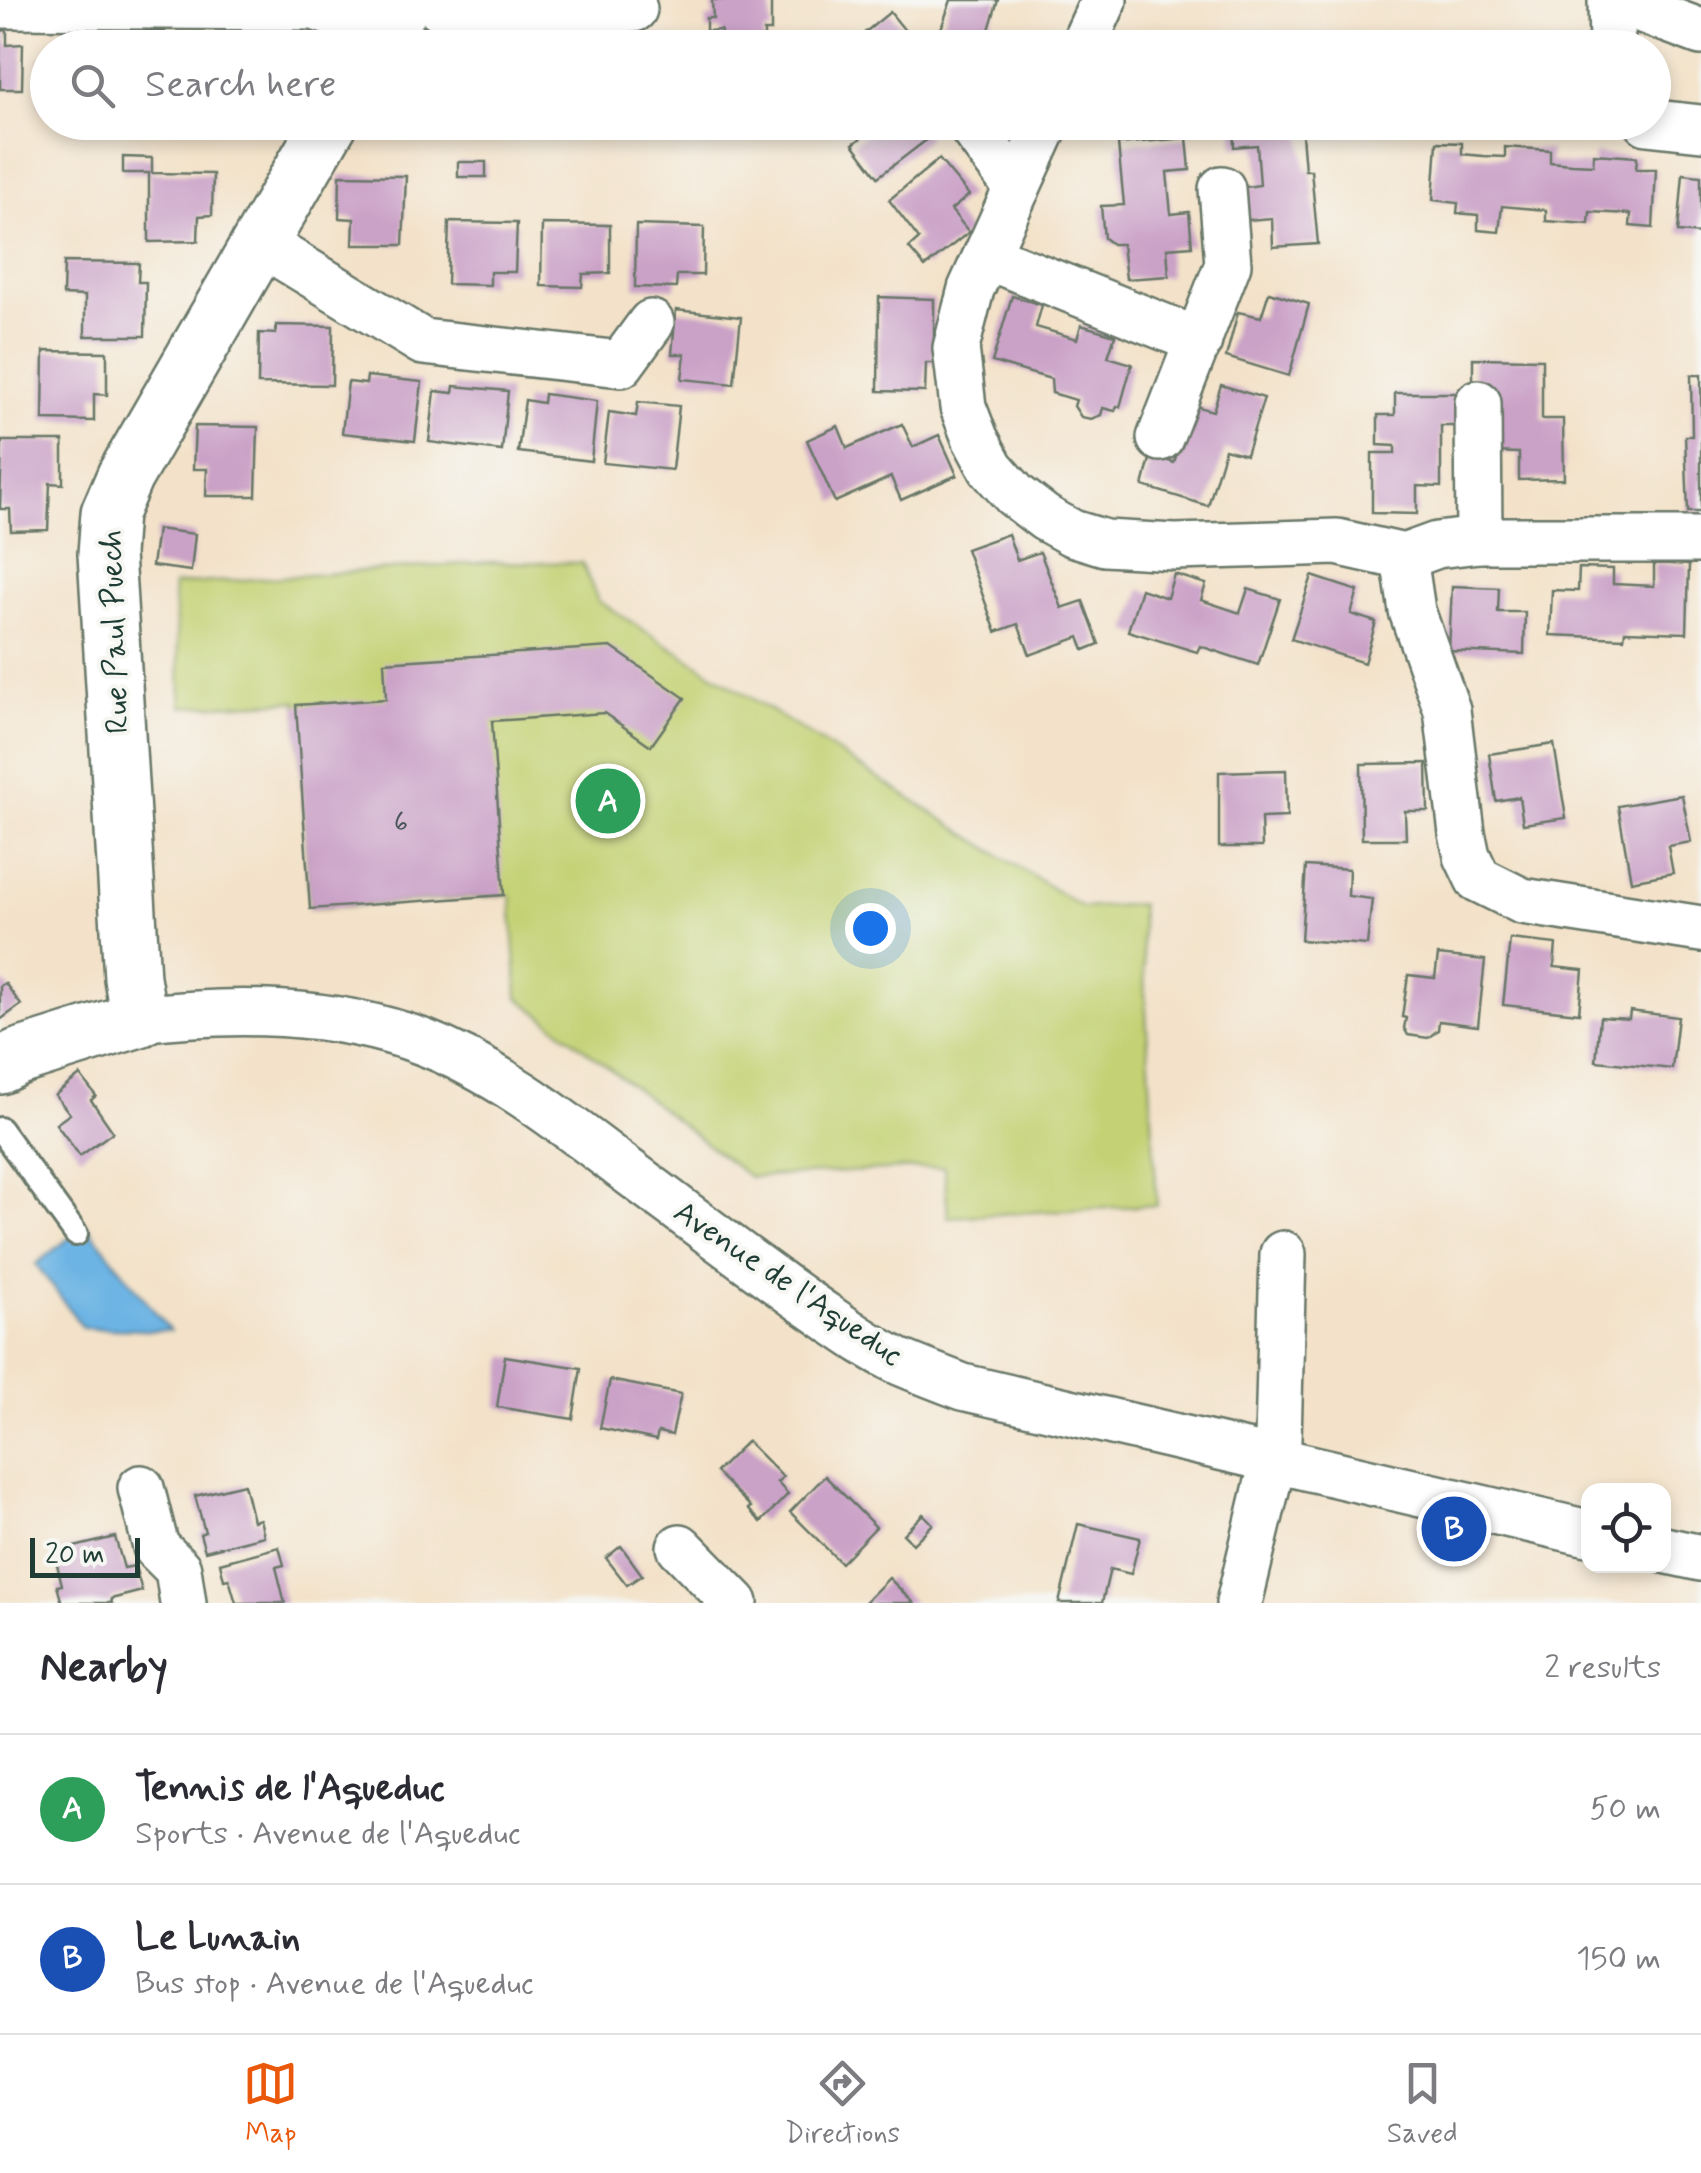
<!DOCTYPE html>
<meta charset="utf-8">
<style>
:root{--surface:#fff;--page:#f2f2f3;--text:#2b2b33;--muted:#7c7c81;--line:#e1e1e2;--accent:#ea580c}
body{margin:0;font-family:Mynerve,sans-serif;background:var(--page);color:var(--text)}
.controls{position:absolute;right:30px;bottom:30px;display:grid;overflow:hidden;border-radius:20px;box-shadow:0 5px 15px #0003}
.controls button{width:90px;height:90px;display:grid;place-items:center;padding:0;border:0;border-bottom:2px solid var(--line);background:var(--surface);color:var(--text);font:50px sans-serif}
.scale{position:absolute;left:30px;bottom:25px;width:110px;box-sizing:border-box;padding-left:10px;border:5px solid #1f3d34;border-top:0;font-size:28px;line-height:35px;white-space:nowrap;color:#1f3d34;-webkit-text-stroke:8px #f6f6f2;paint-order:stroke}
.you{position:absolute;left:870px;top:928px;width:35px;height:35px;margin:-25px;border:8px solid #fff;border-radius:50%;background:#1a73e8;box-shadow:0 0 0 15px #1a73e833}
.badge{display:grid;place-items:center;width:65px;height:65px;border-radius:50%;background:var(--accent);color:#fff;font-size:32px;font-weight:700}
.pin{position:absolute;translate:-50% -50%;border:5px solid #fff;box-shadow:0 2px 10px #0006}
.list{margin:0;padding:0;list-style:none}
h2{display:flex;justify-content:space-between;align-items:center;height:130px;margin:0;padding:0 40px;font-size:42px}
h2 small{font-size:32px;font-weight:400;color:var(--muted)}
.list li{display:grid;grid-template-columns:65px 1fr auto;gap:30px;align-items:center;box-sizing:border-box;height:150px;padding:0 40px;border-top:2px solid var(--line)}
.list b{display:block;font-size:38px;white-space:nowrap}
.list p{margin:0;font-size:32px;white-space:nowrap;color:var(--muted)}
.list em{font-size:32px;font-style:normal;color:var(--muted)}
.icon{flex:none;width:55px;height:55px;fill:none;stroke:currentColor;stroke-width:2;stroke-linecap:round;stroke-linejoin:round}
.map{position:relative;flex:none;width:1701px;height:1603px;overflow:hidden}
.search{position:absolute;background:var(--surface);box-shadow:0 5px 15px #0003;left:30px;right:30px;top:30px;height:110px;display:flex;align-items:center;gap:25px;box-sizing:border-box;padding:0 35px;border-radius:55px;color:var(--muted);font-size:38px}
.sheet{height:430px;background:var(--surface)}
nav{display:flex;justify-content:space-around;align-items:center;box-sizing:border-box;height:140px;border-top:2px solid var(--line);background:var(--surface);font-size:28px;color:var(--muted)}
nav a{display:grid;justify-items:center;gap:5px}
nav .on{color:var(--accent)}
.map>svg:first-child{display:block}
.park{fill:#c4d274;stroke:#728854;stroke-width:2.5}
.water{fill:#6cb4e4;stroke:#46788c;stroke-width:2.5}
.building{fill:#caa1c7}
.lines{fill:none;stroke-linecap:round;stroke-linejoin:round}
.lane-casing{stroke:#697768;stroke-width:28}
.street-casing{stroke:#697768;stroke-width:50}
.secondary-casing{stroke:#697768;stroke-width:60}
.lane{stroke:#fff;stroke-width:22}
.street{stroke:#fff;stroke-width:45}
.secondary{stroke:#fff;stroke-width:55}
.labels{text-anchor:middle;stroke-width:8;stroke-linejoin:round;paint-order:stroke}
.number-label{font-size:28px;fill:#4a5659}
.street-label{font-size:32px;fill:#1f3d34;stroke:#f6f6f2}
</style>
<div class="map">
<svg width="1701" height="1603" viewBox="0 0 1701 1603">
<rect width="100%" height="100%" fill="#f6f6f2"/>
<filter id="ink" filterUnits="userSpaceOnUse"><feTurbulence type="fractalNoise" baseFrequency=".01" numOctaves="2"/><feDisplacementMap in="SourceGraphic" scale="20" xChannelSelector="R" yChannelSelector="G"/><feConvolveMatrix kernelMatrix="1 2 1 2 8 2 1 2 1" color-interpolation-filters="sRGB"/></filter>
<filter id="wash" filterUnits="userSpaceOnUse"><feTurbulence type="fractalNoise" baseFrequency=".0048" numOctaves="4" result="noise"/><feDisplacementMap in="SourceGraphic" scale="40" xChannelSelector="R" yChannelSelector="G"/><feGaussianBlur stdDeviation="2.25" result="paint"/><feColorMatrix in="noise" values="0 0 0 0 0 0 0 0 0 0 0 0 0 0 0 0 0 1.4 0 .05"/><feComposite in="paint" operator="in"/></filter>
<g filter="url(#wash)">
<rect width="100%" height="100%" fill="#f3e2c9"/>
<!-- park -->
<path class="park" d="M491,562L582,563L598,601L1083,908L1140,904L1157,1205L948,1217L944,1167L749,1177L518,997L511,895L310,909L297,701L182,707L173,585Z"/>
<!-- water -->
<path class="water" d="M86,1225L170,1331L83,1328L36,1264Z"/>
<g id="blocks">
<!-- building -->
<g class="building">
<path d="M712,0H771V31H764V48H720L721,30L706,31V18H713Z"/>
<path d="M951,0H998L985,43L941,29Z"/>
<path d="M890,12L911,38L900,48H846Z"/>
<path d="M7,30V45L23,44L22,89H0V31Z"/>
<path d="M115,32H165V48H114Z"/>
<path d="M458,35H500V48H457Z"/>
<path d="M1213,38L1214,48H1148V45Z"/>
<path d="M545,40L608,41V48H545Z"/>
<rect x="39" y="58" width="9" height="48"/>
<path d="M380,122H429L428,132L380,131Z"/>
<path d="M639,122H708V129H687V135H639Z"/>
<path d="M860,122H917L929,138L878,177L853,144L868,133Z"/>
<path d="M1233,122H1301L1305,170H1311L1318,244L1273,247L1272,218L1248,220L1245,187L1260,185L1257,145L1234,147Z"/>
<path d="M1187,138L1190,170L1167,172L1171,214L1189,212L1192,246L1167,248L1169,276L1126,279L1122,244H1112L1104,238L1101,206L1124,205L1118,144Z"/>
<path d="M1437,142L1462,143V154L1483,156L1505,157V147L1550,150V162L1572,164L1593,165L1594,154L1637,157L1636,169H1656L1653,228L1630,226L1631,214L1590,212L1589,224L1546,221V210L1502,206L1499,232L1478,230V215L1457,213L1458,203L1433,200Z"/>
<path d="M123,157L152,158V173L213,174L212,215L199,216L198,241L149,242V173H123Z"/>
<path d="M939,159L969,195L951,210L969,232L925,267L909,248L919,239L889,200Z"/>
<rect x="458" y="162" width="28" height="15"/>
<path d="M1683,174L1701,176V234L1678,232Z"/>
<path d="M340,175L406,176L403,245H353L354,219L339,218Z"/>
<path d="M449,222L517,223L515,272H490V285L447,284Z"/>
<path d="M542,224L610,225V273L583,274L582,287L541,286Z"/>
<path d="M636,225L704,227L703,275H677L676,288L635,287Z"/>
<path d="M64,262L139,263L138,282H146L145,336H85V296L63,295Z"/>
<path d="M1269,292L1309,304L1289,376L1226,357L1238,312L1261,317Z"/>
<path d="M1012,296L1042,305L1036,327L1077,339L1081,325L1115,335L1108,357L1132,364L1120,407L1117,406L1115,411L1103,408L1101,415L1091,419L1081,417L1074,406L1076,400L1052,393L1051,379L992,362Z"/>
<path d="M879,297L934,299V363H926L925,392L878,391Z"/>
<path d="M676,310L741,317L734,384L682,379L685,354H672Z"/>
<path d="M276,325L333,326L332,385L258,384L259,333L276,334Z"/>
<path d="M44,351L107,352V395L94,394V421L43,420Z"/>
<path d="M1473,358L1542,359V419H1563L1564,479L1519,480V453L1494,452L1473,390Z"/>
<path d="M1691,375H1701V512H1688L1685,436H1692Z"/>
<path d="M367,376L422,382L415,441L342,433L348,382L366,384Z"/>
<path d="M1221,385L1264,398L1246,455L1225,449L1208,506L1143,486L1151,455L1174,463L1191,405L1213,411Z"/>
<path d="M454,386L508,391L502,451L429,442L435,391L453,393Z"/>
<path d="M1395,393H1463V426H1441V487L1417,486V514L1372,513V453H1395V446L1378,445V415H1395Z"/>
<path d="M544,394L597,401L591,461L518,452L525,400L543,403Z"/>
<path d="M638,402L679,406L672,470L603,463L609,412L636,416Z"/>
<path d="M902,424L913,447L939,435L957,475L901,500L891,477L835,502L807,440L838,426L847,448Z"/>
<path d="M195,426L258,427L256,496H206L207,469H193Z"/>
<path d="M2,441H63V484L50,483L48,530L11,531L10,509H0Z"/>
<path d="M157,529L195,534L191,571L152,566Z"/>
<path d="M1008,534L1017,560L1040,552L1062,608L1083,601L1099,644L1084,650L1079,637L1030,655L1018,624L996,632L966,549Z"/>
<path d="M1654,563L1689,565L1687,633L1625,631L1624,638L1550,635L1552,590L1578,591L1579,568L1613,569V584L1654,586Z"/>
<path d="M1174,574L1206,584L1201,600L1240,613L1248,589L1280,599L1258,665L1200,646L1197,652L1128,631L1141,589L1167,598Z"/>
<path d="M1312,576L1358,591L1351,614L1376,622L1364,663L1291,639Z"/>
<path d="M1452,586L1499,588L1498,612H1525L1524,654L1449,651Z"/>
<path d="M611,647L685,698L651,746L604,713L492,721L504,895L310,909L296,705L386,699L384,662Z"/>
<path d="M1554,744L1566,818L1523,824L1519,797L1496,801L1489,754Z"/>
<path d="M1427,763L1428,811H1405L1406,839H1362L1361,764Z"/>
<path d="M1286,770L1287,817L1261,818L1262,847H1219V772Z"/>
<path d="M1682,795L1691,842L1668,846L1673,873L1631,881L1618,806Z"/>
<path d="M1306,866L1349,869L1348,896L1372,899L1367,945L1301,940Z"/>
<path d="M1510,939L1556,944L1554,967L1583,970L1579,1013L1503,1005Z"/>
<path d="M1438,955L1485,960L1478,1026L1439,1021L1438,1030L1428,1038L1408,1035L1404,1028L1406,1018L1402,1017L1408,975L1435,978Z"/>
<path d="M5,983L21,1005L0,1020V986Z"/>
<path d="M1630,1011L1678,1017L1672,1069L1596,1061L1600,1017L1629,1019Z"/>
<path d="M80,1075L96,1096L91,1100L113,1132L80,1156L56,1124L70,1114L55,1095Z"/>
<path d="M505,1356L581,1368L573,1419L497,1407Z"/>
<path d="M610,1380L681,1394L672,1435L658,1432L656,1440L600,1428Z"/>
<path d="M747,1441L783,1477L777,1482L788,1494L761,1522L748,1509L751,1507L716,1472Z"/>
<path d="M825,1476L876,1527L841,1563L790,1512Z"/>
<path d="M244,1484L253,1521L260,1519L264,1536L205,1551L200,1534L205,1532L195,1496Z"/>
<path d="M923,1514L933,1524L913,1544L903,1534Z"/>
<path d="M1078,1524L1140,1538L1131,1574L1110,1569L1102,1603H1059Z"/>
<path d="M115,1537L124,1568L135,1566L142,1591L111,1599L112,1603H62L57,1586L62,1585L54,1552Z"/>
<path d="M621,1546L642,1575L627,1585L606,1558Z"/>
<path d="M279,1547L284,1565L276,1567L285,1603H236L229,1579L224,1580L220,1563Z"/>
<path d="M889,1578L914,1603H864Z"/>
</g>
</g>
</g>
<g filter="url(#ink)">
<use href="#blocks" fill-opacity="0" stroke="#697768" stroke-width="2.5"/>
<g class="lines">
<defs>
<path id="lane" d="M0,1129L76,1234"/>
<g id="street">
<path d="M432,0L440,7L634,9"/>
<path d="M1611,0L1612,48"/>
<path d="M1631,0L1642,10L1701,32"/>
<path d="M0,5L314,7L352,20L382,36"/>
<path d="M1082,48L1104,0"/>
<path d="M968,122L1017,188"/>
<path d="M1047,122L971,289L956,348L963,407L975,438L991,468L1015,495L1045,518L1072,533L1105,543L1175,547L1337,542L1404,557L1437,545L1479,540H1701"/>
<path d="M1647,122L1701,128"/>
<path d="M259,242L423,342L621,364L651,323"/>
<path d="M986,256L1199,341"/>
<path d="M1478,403L1479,540"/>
<path d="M1160,438L1228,264L1222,189"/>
<path d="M1404,557L1412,611L1447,710L1462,833L1467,856L1478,879L1522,901L1701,929"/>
<path d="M139,1019C233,1008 332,1008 423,1042C496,1070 559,1119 621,1166C682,1211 742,1257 804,1301C835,1322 866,1346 900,1362C921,1371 942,1379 963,1387L1588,1533"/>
<path d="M141,1488L156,1547L178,1569L183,1603"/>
<path d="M680,1547L735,1603"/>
<path d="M1664,1550L1701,1558"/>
<path d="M1239,1603L1278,1440L1283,1254"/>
</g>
<g id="secondary">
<path d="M375,48L405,0"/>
<path d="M0,1066L18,1057L139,1019L132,978L106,554L109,513L125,476L330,122"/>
</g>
</defs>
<!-- lane casing -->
<use href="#lane" class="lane-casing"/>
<!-- street casing -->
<use href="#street" class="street-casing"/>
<!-- secondary casing -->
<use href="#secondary" class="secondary-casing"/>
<!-- lane -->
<use href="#lane" class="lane"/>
<!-- street -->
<use href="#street" class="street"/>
<!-- secondary -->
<use href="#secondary" class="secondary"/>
</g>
</g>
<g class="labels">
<!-- number labels -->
<g class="number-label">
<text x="401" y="831">6</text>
</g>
<!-- street labels -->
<g class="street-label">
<text transform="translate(113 632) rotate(-92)" y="11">Rue Paul Puech</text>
<text transform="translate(789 1282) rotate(34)" y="11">Avenue de l'Aqueduc</text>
</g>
</g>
</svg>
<div class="controls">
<button><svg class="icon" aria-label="locate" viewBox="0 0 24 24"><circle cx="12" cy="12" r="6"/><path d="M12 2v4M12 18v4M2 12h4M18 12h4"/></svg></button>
</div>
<div class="scale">20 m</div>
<div class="you"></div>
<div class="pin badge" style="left:608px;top:801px;background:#2e9e5b">A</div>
<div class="pin badge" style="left:1454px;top:1529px;background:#1a4fb4">B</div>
<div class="search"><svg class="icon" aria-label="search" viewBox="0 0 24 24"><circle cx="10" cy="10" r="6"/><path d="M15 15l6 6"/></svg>Search here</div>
</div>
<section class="sheet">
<h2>Nearby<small>2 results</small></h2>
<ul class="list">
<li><span class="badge" style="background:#2e9e5b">A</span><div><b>Tennis de l'Aqueduc</b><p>Sports · Avenue de l'Aqueduc</p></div><em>50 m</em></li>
<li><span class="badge" style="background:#1a4fb4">B</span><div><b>Le Lunain</b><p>Bus stop · Avenue de l'Aqueduc</p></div><em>150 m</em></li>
</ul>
</section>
<nav>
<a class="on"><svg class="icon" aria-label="map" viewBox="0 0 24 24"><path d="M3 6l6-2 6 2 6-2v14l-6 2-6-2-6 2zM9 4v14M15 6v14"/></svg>Map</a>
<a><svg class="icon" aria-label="directions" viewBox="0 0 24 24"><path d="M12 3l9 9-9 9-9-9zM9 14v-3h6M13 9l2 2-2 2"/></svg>Directions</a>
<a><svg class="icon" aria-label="saved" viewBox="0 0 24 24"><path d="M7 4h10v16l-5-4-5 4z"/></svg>Saved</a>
</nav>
